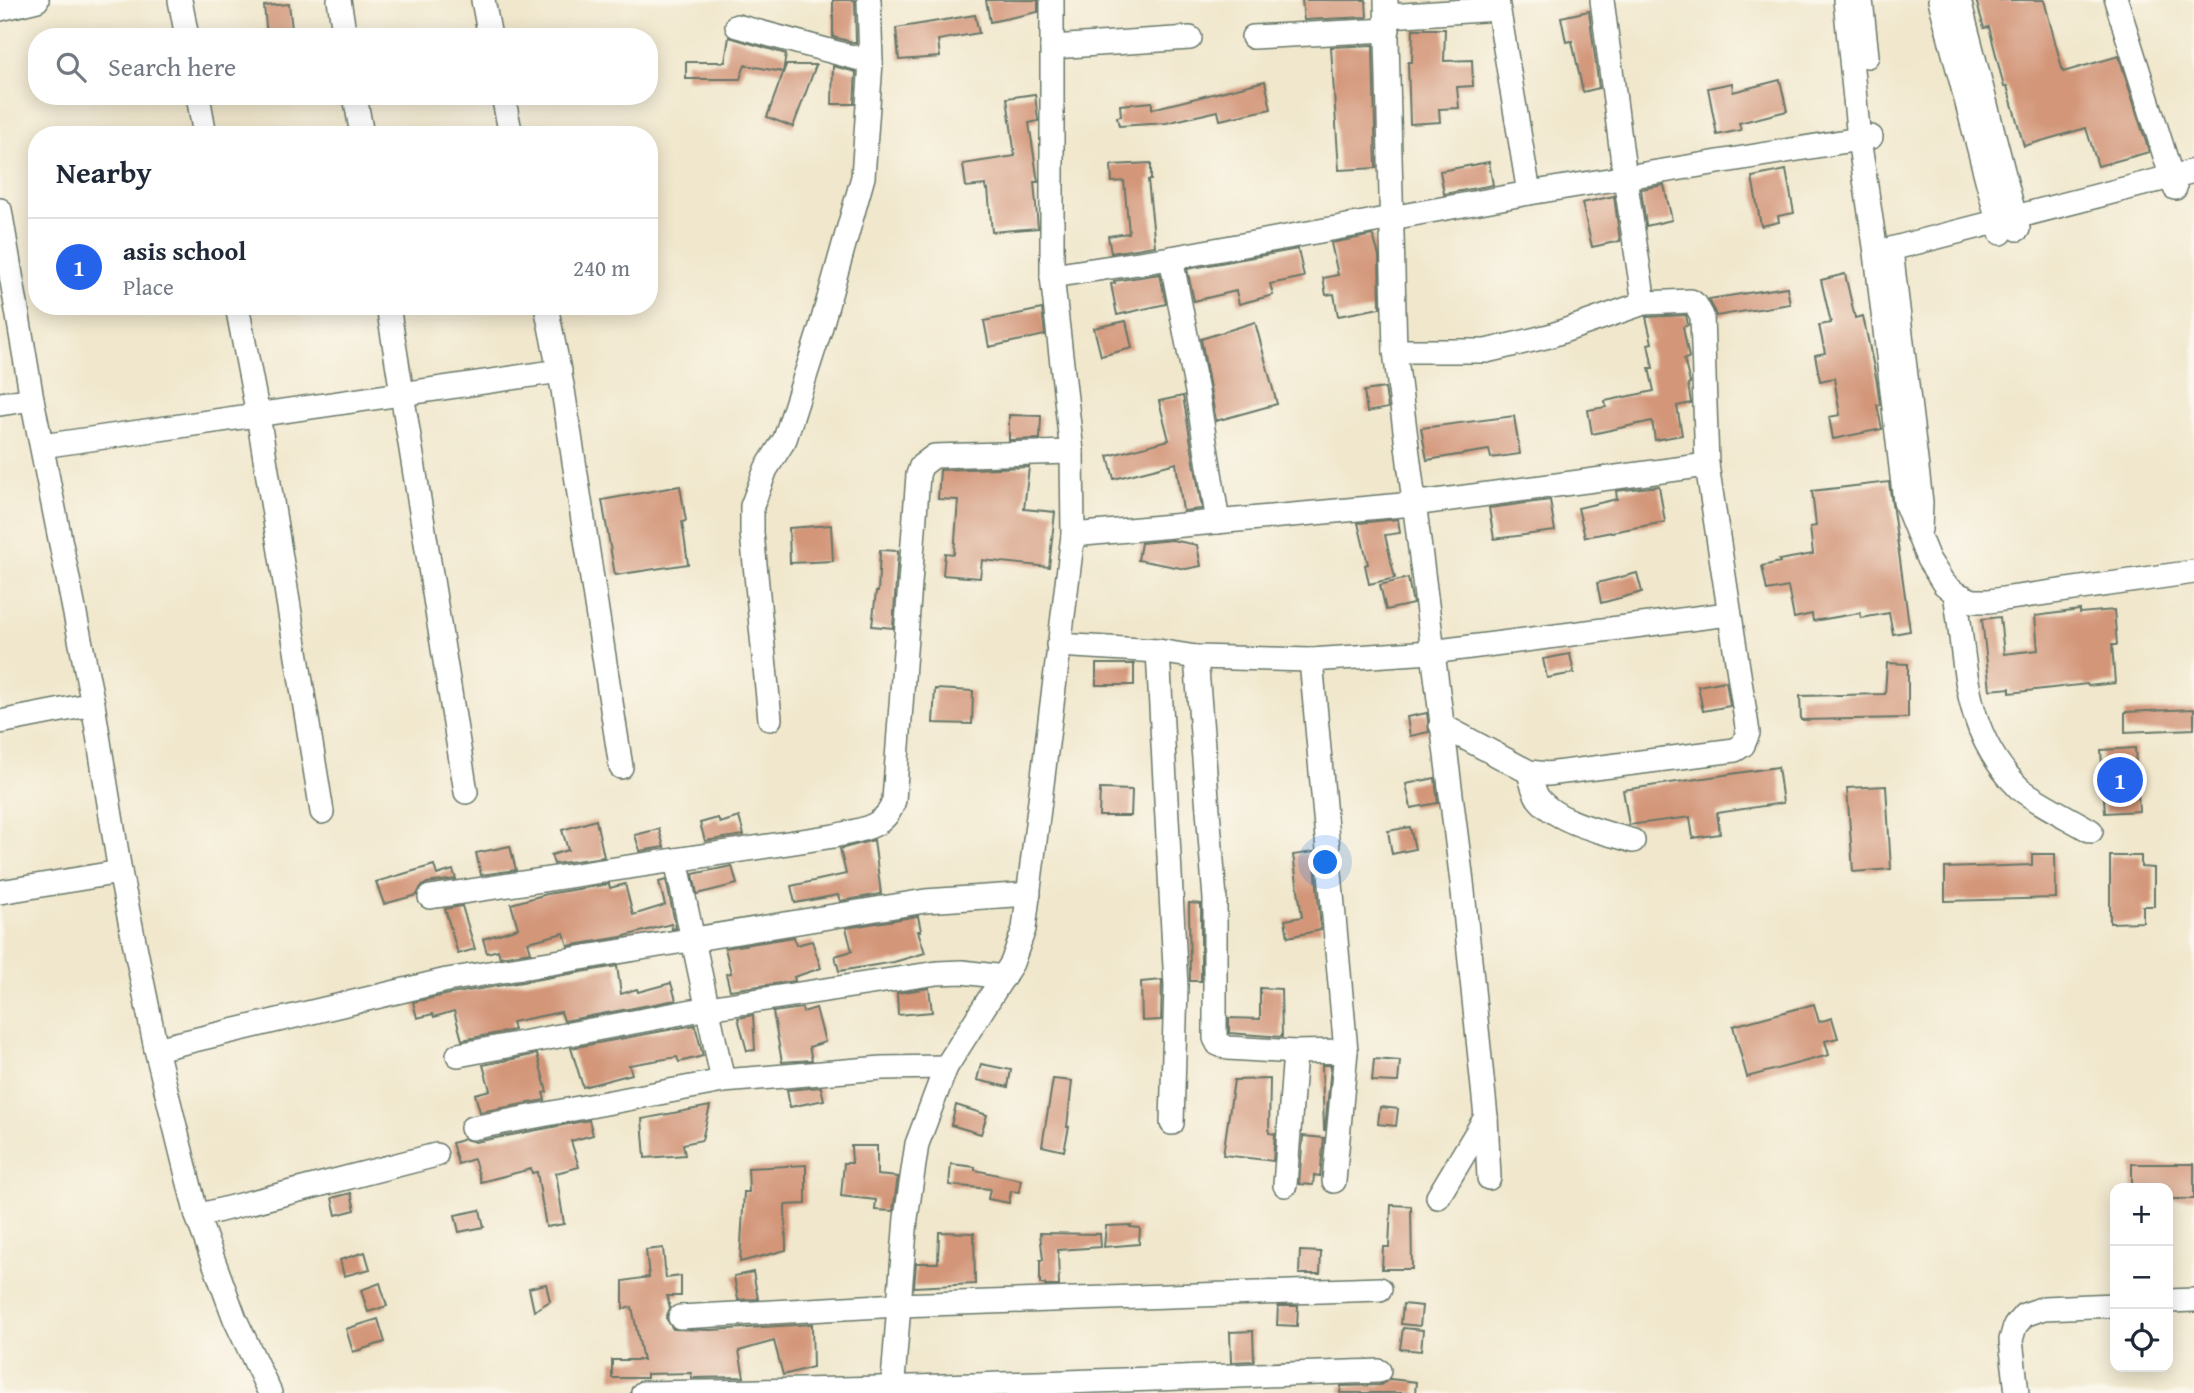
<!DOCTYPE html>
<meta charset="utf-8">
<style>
:root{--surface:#fff;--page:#f6f6f7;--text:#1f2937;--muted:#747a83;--line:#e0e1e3;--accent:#2563eb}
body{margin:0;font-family:"Gentium Book Plus",serif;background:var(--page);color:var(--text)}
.controls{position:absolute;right:21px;bottom:21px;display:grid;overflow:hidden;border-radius:14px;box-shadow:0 4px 18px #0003}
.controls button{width:63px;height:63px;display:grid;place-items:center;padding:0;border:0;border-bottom:2px solid var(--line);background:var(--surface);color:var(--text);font:35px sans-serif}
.you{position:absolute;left:1326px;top:863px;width:24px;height:24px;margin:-18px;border:5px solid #fff;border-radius:50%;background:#1a73e8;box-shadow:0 0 0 10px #1a73e833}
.badge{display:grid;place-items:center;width:46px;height:46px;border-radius:50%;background:var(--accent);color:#fff;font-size:23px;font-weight:700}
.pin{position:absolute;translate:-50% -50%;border:4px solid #fff;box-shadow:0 2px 7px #0006}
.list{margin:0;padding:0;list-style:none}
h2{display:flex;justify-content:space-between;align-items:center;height:91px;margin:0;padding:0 28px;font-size:30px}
h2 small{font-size:23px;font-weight:400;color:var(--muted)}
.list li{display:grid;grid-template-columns:46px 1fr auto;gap:21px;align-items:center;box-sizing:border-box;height:98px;padding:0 28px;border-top:2px solid var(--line)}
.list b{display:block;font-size:26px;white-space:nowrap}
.list p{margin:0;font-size:23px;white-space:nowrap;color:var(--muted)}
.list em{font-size:23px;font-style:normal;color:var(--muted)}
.icon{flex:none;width:38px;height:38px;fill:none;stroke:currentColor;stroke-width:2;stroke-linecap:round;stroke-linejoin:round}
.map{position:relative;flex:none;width:2194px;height:1393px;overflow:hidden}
.search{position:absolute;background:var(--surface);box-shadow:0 4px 18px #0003;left:28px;top:28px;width:630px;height:77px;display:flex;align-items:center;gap:18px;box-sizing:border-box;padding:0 24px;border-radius:28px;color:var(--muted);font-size:26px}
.panel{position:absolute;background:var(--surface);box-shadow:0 4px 18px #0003;left:28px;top:126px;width:630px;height:189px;border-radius:28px}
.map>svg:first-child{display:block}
.building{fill:#d39679}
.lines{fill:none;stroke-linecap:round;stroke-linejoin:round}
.minor-casing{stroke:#687869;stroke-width:26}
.minor{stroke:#fff;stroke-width:23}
</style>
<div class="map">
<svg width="2194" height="1393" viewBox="0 0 2194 1393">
<rect width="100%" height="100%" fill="#fbf7ec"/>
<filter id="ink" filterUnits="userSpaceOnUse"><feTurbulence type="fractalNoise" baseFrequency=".0143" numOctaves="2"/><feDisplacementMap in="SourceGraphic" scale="14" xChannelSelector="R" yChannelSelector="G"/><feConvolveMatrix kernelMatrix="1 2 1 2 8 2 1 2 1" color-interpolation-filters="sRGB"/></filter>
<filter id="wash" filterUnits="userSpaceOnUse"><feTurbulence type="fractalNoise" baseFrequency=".00686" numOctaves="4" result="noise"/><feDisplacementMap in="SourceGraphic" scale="28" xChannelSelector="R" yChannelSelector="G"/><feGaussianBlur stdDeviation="1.57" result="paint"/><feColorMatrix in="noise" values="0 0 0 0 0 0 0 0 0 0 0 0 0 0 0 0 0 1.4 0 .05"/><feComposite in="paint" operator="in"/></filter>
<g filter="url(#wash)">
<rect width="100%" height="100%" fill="#f0e7cc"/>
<g id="blocks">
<!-- building -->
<g class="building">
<path d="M833,0H855L856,43L833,37Z"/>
<path d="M986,0H1038V12L990,22Z"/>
<path d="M1302,0H1366L1367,17L1304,20Z"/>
<path d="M1976,0H2044L2063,72L2119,56L2149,152L2098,166L2086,128L2024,146L2007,86L2004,87L1989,27L1984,28Z"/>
<path d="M289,4L293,37H267L264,6Z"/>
<path d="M1589,11L1599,88L1583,92L1572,41L1566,42L1561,17Z"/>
<path d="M975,15L979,33L938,40L940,57L899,60L896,28Z"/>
<path d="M1413,29H1445L1444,61L1472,60L1473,86L1457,87L1459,108L1439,109L1440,122L1410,124L1408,62H1412Z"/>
<path d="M729,37L786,54L783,72L745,65L740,79H686V62H725Z"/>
<path d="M1373,45L1376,168L1339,170L1331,47Z"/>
<path d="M786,65H816L793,127L767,117Z"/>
<path d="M833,66L856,72L854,104H832Z"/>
<path d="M1780,80L1787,111L1739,123L1741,130L1717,135L1708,88L1732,83L1733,92Z"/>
<path d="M1265,81L1271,109L1220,120L1218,111L1166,123L1119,126L1117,117L1121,116L1120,105L1152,102V109Z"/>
<path d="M1035,94L1038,121L1029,123L1038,182H1034L1038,228L992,232L988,189L986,190L985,185L966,187L963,164L1015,156L1007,98Z"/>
<path d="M1489,162L1493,185L1444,194L1440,171Z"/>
<path d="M1151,163V180H1148L1155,246L1111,253L1108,236L1129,233L1124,181L1112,182L1111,165Z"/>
<path d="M1786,170L1794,213L1778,216L1779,222L1761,226L1752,177Z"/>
<path d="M1664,185L1672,220L1646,226L1641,189Z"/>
<path d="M1614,196L1620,241L1592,247L1582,203Z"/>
<path d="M1373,235L1379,256L1380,308L1338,316L1334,294L1326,295L1323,278L1338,275L1331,243Z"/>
<path d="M1298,249L1304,277L1270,284L1273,295L1239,304L1236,291L1194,301L1187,269Z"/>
<path d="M1160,274L1166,304L1117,315L1111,284L1115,283L1114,281Z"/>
<path d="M1845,274L1855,318L1863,316L1877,382L1880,405H1877L1882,429L1833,439L1829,417L1840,415L1834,378L1820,381L1815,355L1825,353L1819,325L1831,323L1821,280Z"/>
<path d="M1787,287L1790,304L1716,316L1709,299Z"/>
<path d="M1042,309L1045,335L989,347L984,321Z"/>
<path d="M1686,315L1688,325L1683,327L1689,358L1684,359L1690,383L1688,384L1691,403L1677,406L1682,435L1655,440L1652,421L1592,434L1588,410L1606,407L1605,401L1654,391L1649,368H1653L1648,344L1652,343L1646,317Z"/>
<path d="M1126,321L1132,348L1101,356L1094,328Z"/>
<path d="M1255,322L1277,404L1216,421L1201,339Z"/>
<path d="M1385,388L1388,408L1367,412L1364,391Z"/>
<path d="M1183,396L1202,509L1183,511L1176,463L1114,479L1108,456L1169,440L1159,401Z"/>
<path d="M1009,415L1041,416L1040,439L1009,440Z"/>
<path d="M1514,416L1520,454L1491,458L1489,450L1427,460L1421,428Z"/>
<path d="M1029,467L1024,509L1055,512L1049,567L982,560L980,578L943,575L945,553L954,554L958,500L938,499L940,470Z"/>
<path d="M1889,482L1910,631L1893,634L1889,613L1861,618L1860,613L1813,621L1812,614L1794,618L1788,587L1767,591L1762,566L1780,562L1779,560L1813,554L1810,527L1816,526L1812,491Z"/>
<path d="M680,486L686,521L682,522L688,564L615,575L602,500Z"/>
<path d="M1659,486L1665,522L1585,537L1578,508L1617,499L1616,491Z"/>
<path d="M1550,500L1555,531L1494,539L1489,508Z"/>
<path d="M1398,519L1400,533L1385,535L1395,578L1369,584L1365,565L1368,564L1358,523Z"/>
<path d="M831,525L833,561L790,563L789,528Z"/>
<path d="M1172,540L1197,545L1201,566L1186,569L1138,560L1141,543Z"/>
<path d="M880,550L898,551L893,628L872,626L876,592H878Z"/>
<path d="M1637,573L1642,592L1601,603L1597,583Z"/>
<path d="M1408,578L1413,604L1386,610L1380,585Z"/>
<path d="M2080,610V613L2114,610L2117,645H2112L2115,683L2088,686L2087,684L2010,693V688L1990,690L1982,619L2000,617L2004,654L2038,650L2035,616Z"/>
<path d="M1570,654L1574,673L1547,678L1543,659Z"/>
<path d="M1887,663L1908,664V718L1801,720L1800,696L1885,694Z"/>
<rect x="1096" y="664" width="38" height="21"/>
<path d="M1726,681L1730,706L1703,711L1698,686Z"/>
<path d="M935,689L973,691L972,724L933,723Z"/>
<path d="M2194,709V729L2125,732V712Z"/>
<path d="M1427,713L1429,732L1410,736L1407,717Z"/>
<path d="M2135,748L2139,811L2105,813L2101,750Z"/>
<path d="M1778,767L1783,803L1717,813L1720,834L1693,838L1690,817L1629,825L1623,790Z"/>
<path d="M1435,778L1438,803L1411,808L1406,784Z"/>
<path d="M1886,786L1891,869L1853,872L1847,788Z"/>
<path d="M1100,789L1132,790L1131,816H1099Z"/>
<path d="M739,817L744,835L705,841L700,823L718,818L720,823Z"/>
<path d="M596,820L604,857L554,864L551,855L568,850L562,830Z"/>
<path d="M1410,827L1415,849L1392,854L1388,831Z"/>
<path d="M659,829L664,847L640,851L635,835Z"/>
<path d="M874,840L881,894L840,901L838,895L795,903L791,886L846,874L840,849Z"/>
<path d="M510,846L516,870L481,875L476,853Z"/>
<path d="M1314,852L1321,930L1288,937L1285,920L1302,917L1293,855Z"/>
<path d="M2032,854H2055L2056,898L1945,901V868L2032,865Z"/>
<path d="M2110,856H2141V867L2154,868V906H2143V922L2110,923Z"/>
<path d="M434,865L437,875L453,870L456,879L427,883L421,887L417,895L384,904L376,882Z"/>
<path d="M732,866L737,884L697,894L693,874Z"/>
<path d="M666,880L676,928L672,929L671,924L621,937L568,946L564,933L528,942L531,952L500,957L498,950L487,953L483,939L518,928L511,904L547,894L609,884L610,888L625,884L633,915L665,905L659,882Z"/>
<path d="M1189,903L1201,904V981H1190Z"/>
<path d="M462,906L475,949L458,954L445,909Z"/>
<path d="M918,916L921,931H918L925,953L894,962L839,971L835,956L852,951L846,928Z"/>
<path d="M794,937L796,945L812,941L821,968L794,977L795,981L730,990L726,974L731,973L725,948Z"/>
<path d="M617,966L621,994L637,989L638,992L671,983L676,1000L564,1021L561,1012L512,1022L514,1030L462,1040L454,1011L434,1017L433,1014L417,1018L413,1002L450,994Z"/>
<path d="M1162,980L1161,1020L1142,1021L1141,982Z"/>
<path d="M929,988L932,1012L898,1015L897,993Z"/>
<path d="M1260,988L1281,989L1282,1037L1229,1033V1018L1260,1019Z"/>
<path d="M1814,1004L1819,1022L1832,1018L1838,1038L1825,1041L1829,1055L1747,1077L1733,1026Z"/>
<path d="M802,1008L803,1012L816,1008L825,1042L809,1047L812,1060L782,1062L773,1012Z"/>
<path d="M753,1015L755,1050L747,1051L738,1018Z"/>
<path d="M695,1025L703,1056L679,1062L677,1057L629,1065L632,1074L583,1087L571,1048Z"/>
<path d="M537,1054L547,1092L543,1093L545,1100L480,1112L475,1094L490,1090L483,1065Z"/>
<path d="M1374,1059L1400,1061L1398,1082L1372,1081Z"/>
<path d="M981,1064L1011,1070L1008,1087L977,1080Z"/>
<path d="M1322,1065H1331L1325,1130H1324Z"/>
<path d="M1053,1079L1072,1081L1067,1127H1069L1064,1151L1042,1146Z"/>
<path d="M1270,1079L1269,1133L1275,1134L1273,1161L1223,1155L1234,1080Z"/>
<path d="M821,1087L824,1100L790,1107L787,1090Z"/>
<path d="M956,1105L987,1115L981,1134L951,1125Z"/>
<path d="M710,1106L702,1140L683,1144L685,1155L645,1158L642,1119Z"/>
<path d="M1380,1107L1398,1109L1396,1126L1378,1124Z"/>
<path d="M589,1120L593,1135L571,1141L579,1167L556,1173L564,1224L546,1227L537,1172L532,1173L531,1169L481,1182L474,1159L458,1164L452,1143L465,1139L475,1142Z"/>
<path d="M1303,1136L1324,1138L1320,1176L1314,1175L1313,1185L1299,1184Z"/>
<path d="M851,1146H877V1175L898,1177L893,1211L875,1210L876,1200L841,1196L844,1163H852Z"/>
<path d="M951,1164L975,1167V1170L1021,1180L1019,1192L1011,1191L1009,1203L988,1199L990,1189L949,1185Z"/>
<path d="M2132,1164H2194V1199H2168V1188H2132Z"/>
<path d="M806,1165V1204L785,1205L786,1250L740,1262L744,1192H749L748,1168Z"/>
<path d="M351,1193L355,1210L336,1215L332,1198Z"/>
<path d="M1391,1205L1411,1206L1412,1269H1382L1383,1247H1389Z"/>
<path d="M480,1210L484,1227L459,1232L455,1215Z"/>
<path d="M1131,1225L1130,1227L1140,1228L1139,1244L1104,1247L1106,1226Z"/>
<path d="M939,1232L974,1233L975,1284L914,1287L916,1263H938Z"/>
<path d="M1040,1233L1100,1234L1101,1247L1058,1250L1059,1286H1045V1284H1040V1260H1043Z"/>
<path d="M663,1248L666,1278L681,1276V1296H667L670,1308L666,1318L673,1329L711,1330L812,1324L813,1367L783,1375L774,1341L739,1351L744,1377L692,1378L691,1373L647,1374V1378H612V1360H643L632,1307L623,1309V1281L649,1277L646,1250Z"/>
<path d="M1300,1251L1321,1252L1320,1274H1299Z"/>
<path d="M365,1252L370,1269L344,1276L340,1260Z"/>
<path d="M753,1272L758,1299L738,1300L734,1276Z"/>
<path d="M380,1283L387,1306L368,1312L361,1290Z"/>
<path d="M546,1284L550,1301L534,1311L529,1288Z"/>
<path d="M1403,1304L1422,1306L1420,1326L1401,1324Z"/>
<path d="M1278,1306H1298L1297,1326L1277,1325Z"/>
<path d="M378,1319L385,1342L353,1352L346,1329Z"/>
<path d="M1403,1328L1423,1330L1421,1351L1400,1349Z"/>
<path d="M1253,1331L1254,1361L1231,1362L1230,1332Z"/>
<path d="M1390,1379L1416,1382L1415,1393H1340L1341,1386L1380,1385Z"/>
</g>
</g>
</g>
<g filter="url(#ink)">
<use href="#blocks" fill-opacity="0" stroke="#687869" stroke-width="2"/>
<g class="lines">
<defs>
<g id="minor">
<path d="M180,0L187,37"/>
<path d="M339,0L345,37"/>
<path d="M483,0L490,37"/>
<path d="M1386,0L1395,351L1462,882L1486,1117L1489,1178"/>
<path d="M1497,0L1529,193"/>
<path d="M1602,0L1625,178L1644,303"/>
<path d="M1845,0L1859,139L1876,253L1905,502L1928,559L1944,584L1955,593L1973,601H1989L2194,572"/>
<path d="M1861,0L1867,56"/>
<path d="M1940,0L2001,233"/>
<path d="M1959,0L2018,229"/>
<path d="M2116,0L2175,188"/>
<path d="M0,9L37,0"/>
<path d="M1388,16L1498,9"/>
<path d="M737,26L871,62"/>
<path d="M1253,37L1388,30"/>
<path d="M1052,47L1190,38"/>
<path d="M198,96L205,135"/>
<path d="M355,96L362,135"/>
<path d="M503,96L511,135"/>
<path d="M0,210L32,399L93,704L120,872L156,1049L197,1216L235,1319L270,1393"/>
<path d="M1891,250L1921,502L1920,529"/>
<path d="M1879,252L2194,171"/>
<path d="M1171,258L1197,392L1218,522"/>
<path d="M1052,276L1171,258L1529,193L1871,137"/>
<path d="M237,306L258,415L322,812"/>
<path d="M388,306L466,792"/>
<path d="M546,306L563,390L621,767"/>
<path d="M1395,351H1486L1549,336L1644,303L1691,301L1696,305L1702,316L1707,465L1748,733L1743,745L1735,750L1548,774L1529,772L1441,725"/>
<path d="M0,404L32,399"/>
<path d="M42,446L560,371"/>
<path d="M1073,535L1413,504L1707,465"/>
<path d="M1955,593C1967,666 1962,730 2018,787C2032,800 2073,820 2091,831"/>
<path d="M1058,645L1158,651L1196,657L1311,660L1431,652L1728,614"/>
<path d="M1158,651L1176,986L1172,1123"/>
<path d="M1196,657L1215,899V1038L1218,1044L1228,1048L1295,1052L1346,1051L1334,1181"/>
<path d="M1311,660L1346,1051"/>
<path d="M770,719L752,533V506L766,469L785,439L820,330L863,177L871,62L869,0"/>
<path d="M0,722L93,704"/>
<path d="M1529,772C1531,780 1533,790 1538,798C1557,823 1605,832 1633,841"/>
<path d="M676,860L723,1081"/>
<path d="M0,892L120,872"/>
<path d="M430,897L834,836C859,830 886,829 894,800L918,475L921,466L934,456L1072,452"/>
<path d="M156,1049L447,980L925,901L1029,894"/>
<path d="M458,1055L708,1008L937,973L962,972L1004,977"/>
<path d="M472,1128L723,1081L882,1068L946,1067"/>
<path d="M1285,1185L1295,1052"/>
<path d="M1438,1197L1486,1117"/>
<path d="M197,1216L436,1155"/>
<path d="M2168,1301L2194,1300"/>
<path d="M680,1317L899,1305L1380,1289"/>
<path d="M643,1393C888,1390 1134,1379 1379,1371"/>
<path d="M892,1393L906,1218L917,1144L946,1067L1012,963L1024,929L1073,535L1072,452L1052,276V0"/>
<path d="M2017,1393L2011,1340L2015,1326L2024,1315L2044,1308L2115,1305"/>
</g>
</defs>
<!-- minor casing -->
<use href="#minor" class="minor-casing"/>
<!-- minor -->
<use href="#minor" class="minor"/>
</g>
</g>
</svg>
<div class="controls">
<button>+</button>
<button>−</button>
<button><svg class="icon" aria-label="locate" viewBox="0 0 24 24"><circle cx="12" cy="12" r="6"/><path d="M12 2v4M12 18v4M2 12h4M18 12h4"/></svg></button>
</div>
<div class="you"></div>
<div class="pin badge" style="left:2120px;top:780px">1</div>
<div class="search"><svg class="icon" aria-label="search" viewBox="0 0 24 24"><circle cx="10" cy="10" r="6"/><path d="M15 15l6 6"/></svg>Search here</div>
<section class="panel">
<h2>Nearby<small></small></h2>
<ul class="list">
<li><span class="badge">1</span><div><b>asis school</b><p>Place</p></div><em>240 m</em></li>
</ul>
</section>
</div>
